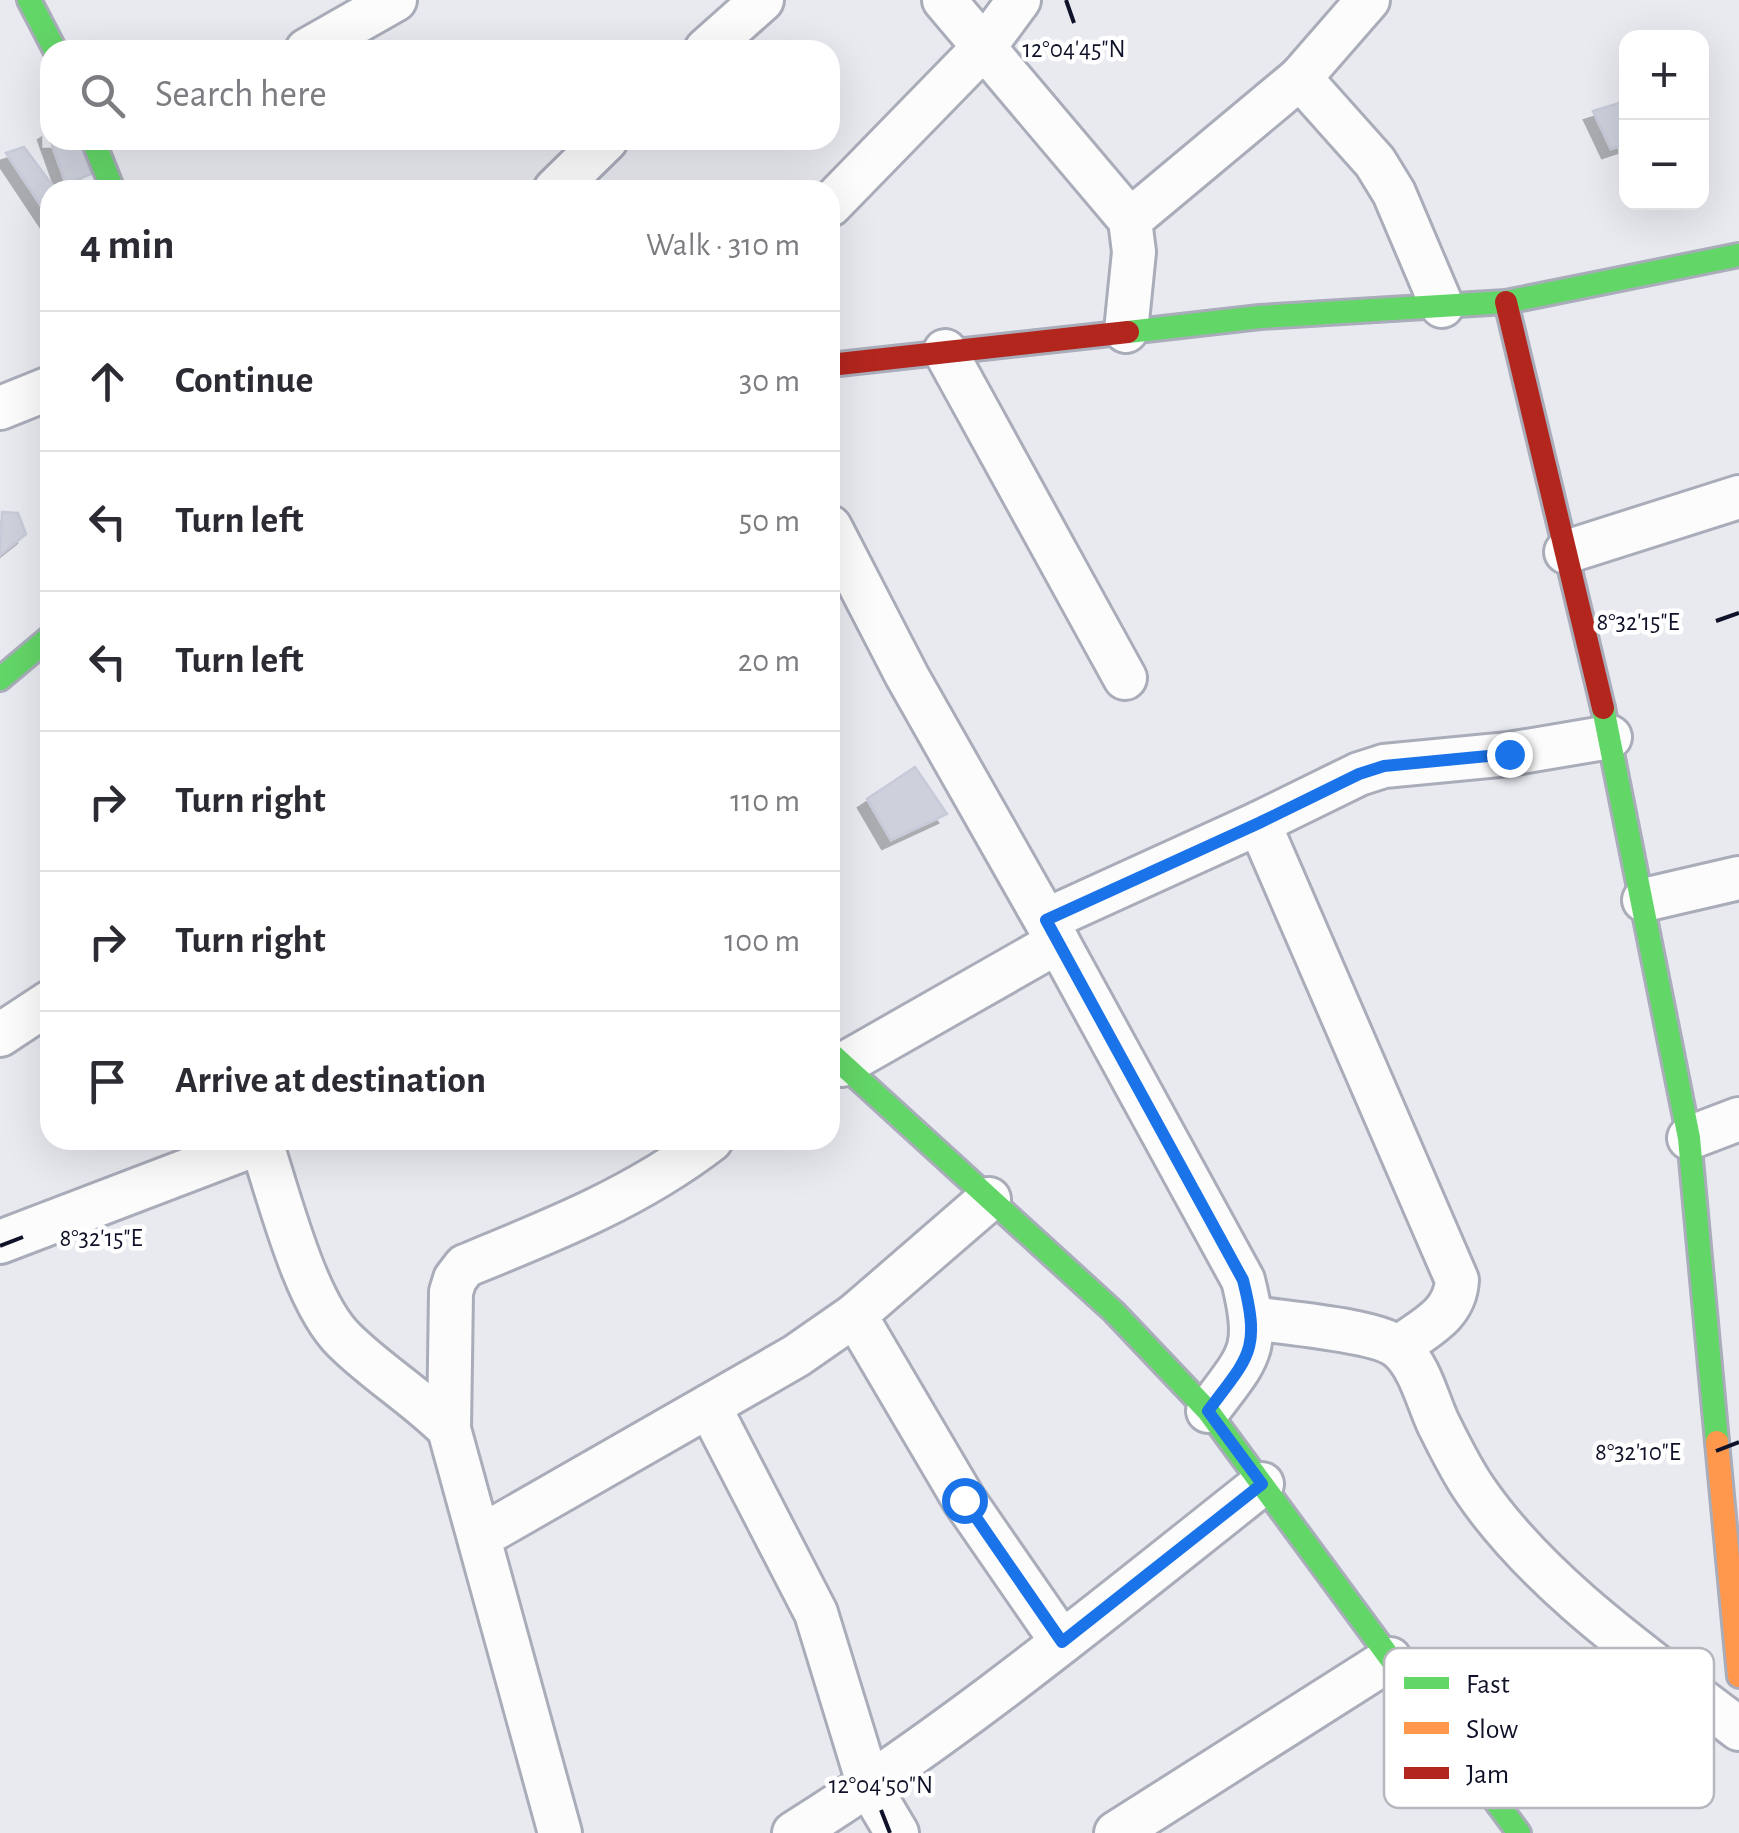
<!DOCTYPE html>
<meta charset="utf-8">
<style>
:root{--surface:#fff;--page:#f2f2f3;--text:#2b2b33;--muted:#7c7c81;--line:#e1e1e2}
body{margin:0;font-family:"Alegreya Sans",sans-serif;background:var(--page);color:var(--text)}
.controls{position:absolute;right:30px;top:30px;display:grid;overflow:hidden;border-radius:20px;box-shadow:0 10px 40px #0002}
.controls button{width:90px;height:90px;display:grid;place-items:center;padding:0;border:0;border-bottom:2px solid var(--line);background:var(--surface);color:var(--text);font:50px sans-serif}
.stop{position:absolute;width:30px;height:30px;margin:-22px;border:8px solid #1a73e8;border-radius:50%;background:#fff}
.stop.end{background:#1a73e8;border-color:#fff;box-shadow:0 2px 10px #0008}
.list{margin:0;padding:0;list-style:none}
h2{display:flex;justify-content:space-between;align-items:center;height:130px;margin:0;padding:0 40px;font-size:42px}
h2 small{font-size:32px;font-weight:400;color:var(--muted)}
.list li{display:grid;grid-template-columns:65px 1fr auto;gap:30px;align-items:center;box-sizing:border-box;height:140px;padding:0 40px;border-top:2px solid var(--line)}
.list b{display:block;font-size:38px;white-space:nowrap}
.list em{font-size:32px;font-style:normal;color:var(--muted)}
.icon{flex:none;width:55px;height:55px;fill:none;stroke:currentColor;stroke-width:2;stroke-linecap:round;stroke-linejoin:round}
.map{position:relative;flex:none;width:1739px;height:1833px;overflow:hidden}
.search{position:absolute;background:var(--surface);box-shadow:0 10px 40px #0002;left:40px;top:40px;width:800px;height:110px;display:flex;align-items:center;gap:25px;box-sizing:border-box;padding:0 35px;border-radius:30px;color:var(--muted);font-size:38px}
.panel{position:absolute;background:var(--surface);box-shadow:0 10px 40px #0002;left:40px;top:180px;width:800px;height:970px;border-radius:30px}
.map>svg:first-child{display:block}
.building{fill:#ced1dc;stroke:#c7cad8;stroke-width:2.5;filter:url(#shadow)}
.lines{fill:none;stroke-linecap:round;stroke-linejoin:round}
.street-casing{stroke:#a9acb9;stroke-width:48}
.fast-casing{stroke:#a9acb9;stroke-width:28}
.slow-casing{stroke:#a9acb9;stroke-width:28}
.jam-casing{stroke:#a9acb9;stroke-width:28}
.street{stroke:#fcfcfd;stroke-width:42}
.fast{stroke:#63d668;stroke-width:22}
.slow{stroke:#ff974d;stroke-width:22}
.jam{stroke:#b3261e;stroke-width:22}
.route{stroke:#1a73e8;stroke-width:12}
.ticks{fill:none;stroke:#0f1228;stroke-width:4}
.key{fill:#fff;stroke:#b7b8be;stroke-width:2.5}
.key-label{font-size:28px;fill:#0f1228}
.ticks-label{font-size:25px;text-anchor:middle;fill:#0f1228;stroke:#fff;stroke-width:9;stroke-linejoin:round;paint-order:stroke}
</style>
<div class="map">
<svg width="1739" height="1833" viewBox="0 0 1739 1833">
<defs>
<filter id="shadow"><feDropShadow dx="-9" dy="9" stdDeviation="0" flood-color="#0004"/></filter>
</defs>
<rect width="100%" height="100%" fill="#e8eaf0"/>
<!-- building -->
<g class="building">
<path d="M1626,101V144L1611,149L1593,111Z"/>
<path d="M50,129V140H79L91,174L66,184L47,131Z"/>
<path d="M24,147L56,190H50V219L6,153Z"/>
<path d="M2,512L18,513L26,534L0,555Z"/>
<path d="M915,767L947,814L891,840L867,799Z"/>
</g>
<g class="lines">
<defs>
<g id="street">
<path d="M944,0L1130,220"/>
<path d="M307,50L395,0"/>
<path d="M706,50L762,0"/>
<path d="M1300,78L1375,162L1394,193L1442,306"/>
<path d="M555,190L606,140"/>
<path d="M830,205L985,46L1019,0"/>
<path d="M1126,331L1134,252L1130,220L1300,78L1368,0"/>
<path d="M945,351L1125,678"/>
<path d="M0,408L50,388"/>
<path d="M830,527L907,676L1058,942L1243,1280C1261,1351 1249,1356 1208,1411"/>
<path d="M1566,552L1739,497"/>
<path d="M1259,823L1457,1280C1455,1315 1426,1327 1399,1347"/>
<path d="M1644,900L1739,878"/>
<path d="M1046,920L1259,823L1359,774L1384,766L1509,754L1610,737"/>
<path d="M0,1035L50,1002"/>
<path d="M842,1065L1058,942"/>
<path d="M1689,1138L1739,1119"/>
<path d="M261,1142C279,1196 305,1302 344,1340C376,1372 416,1396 449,1429L560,1833"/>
<path d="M0,1242L267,1140"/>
<path d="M855,1315L964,1500L1062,1642"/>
<path d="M1253,1318C1284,1323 1380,1330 1400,1349C1420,1367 1427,1399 1438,1423C1449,1445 1461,1470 1475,1490C1539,1584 1649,1660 1739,1729"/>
<path d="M709,1406L816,1613L869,1786L897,1833"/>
<path d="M449,1429L451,1292L455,1279L465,1266C551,1231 637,1197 711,1140"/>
<path d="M480,1537L796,1356L855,1315L989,1199"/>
<path d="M794,1833C959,1730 1109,1605 1262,1484"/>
<path d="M1116,1833L1390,1659"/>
</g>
<g id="fast">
<path d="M29,0L55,50"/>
<path d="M93,140L113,190"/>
<path d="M1128,332L1260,317L1506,302L1739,255"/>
<path d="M0,679L50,637"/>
<path d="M1603,708L1689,1138L1717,1442"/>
<path d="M830,1053L1114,1312L1208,1411L1519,1833"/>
</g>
<path id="slow" d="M1717,1442L1739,1676"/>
<g id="jam">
<path d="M1506,302L1603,708"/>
<path d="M830,365L1128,332"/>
</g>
</defs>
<!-- street casing -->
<use href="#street" class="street-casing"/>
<!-- fast casing -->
<use href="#fast" class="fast-casing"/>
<!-- slow casing -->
<use href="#slow" class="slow-casing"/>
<!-- jam casing -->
<use href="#jam" class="jam-casing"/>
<!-- street -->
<use href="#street" class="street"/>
<!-- fast -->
<use href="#fast" class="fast"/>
<!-- slow -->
<use href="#slow" class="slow"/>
<!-- jam -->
<use href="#jam" class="jam"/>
</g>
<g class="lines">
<!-- route -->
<path class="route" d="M964,1500L1062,1642L1262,1484L1208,1411C1249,1356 1261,1351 1243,1280L1046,920L1259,823L1359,774L1384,766L1509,754"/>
</g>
<!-- ticks -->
<path class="ticks" d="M1066,0L1074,23M1716,621L1739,613M0,1246L23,1237M1716,1451L1739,1442M881,1810L890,1833"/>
<!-- legend -->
<rect x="1384" y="1648" width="330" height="160" rx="15" class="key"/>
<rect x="1404" y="1677" width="45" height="12" fill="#63d668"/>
<rect x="1404" y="1722" width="45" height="12" fill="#ff974d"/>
<rect x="1404" y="1767" width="45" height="12" fill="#b3261e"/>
<g class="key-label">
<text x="1466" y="1693">Fast</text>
<text x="1466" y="1738">Slow</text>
<text x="1466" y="1783">Jam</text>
</g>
<g class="ticks-label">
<text x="1074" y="57">12°04'45"N</text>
<text x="1638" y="630">8°32'15"E</text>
<text x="101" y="1246">8°32'15"E</text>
<text x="1638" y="1460">8°32'10"E</text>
<text x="881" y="1793">12°04'50"N</text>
</g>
</svg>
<div class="controls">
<button>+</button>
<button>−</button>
</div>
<div class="stop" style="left:964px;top:1500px"></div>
<div class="stop end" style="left:1509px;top:754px"></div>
<div class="search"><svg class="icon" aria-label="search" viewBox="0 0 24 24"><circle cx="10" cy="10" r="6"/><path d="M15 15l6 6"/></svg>Search here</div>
<section class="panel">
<h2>4 min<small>Walk · 310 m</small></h2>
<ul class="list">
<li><svg class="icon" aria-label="ahead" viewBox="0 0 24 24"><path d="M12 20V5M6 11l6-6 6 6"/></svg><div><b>Continue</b></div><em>30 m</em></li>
<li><svg class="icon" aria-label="left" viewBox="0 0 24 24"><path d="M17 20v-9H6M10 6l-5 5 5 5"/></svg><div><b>Turn left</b></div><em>50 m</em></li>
<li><svg class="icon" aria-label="left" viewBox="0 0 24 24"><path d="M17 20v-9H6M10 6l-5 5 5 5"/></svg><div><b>Turn left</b></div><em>20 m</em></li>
<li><svg class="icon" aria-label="right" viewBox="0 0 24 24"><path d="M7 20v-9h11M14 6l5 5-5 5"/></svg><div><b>Turn right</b></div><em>110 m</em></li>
<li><svg class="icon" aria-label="right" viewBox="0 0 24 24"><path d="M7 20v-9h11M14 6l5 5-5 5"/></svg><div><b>Turn right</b></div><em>100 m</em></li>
<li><svg class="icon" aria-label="arrive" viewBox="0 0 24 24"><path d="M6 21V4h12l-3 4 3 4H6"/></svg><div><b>Arrive at destination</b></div></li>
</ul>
</section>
</div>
